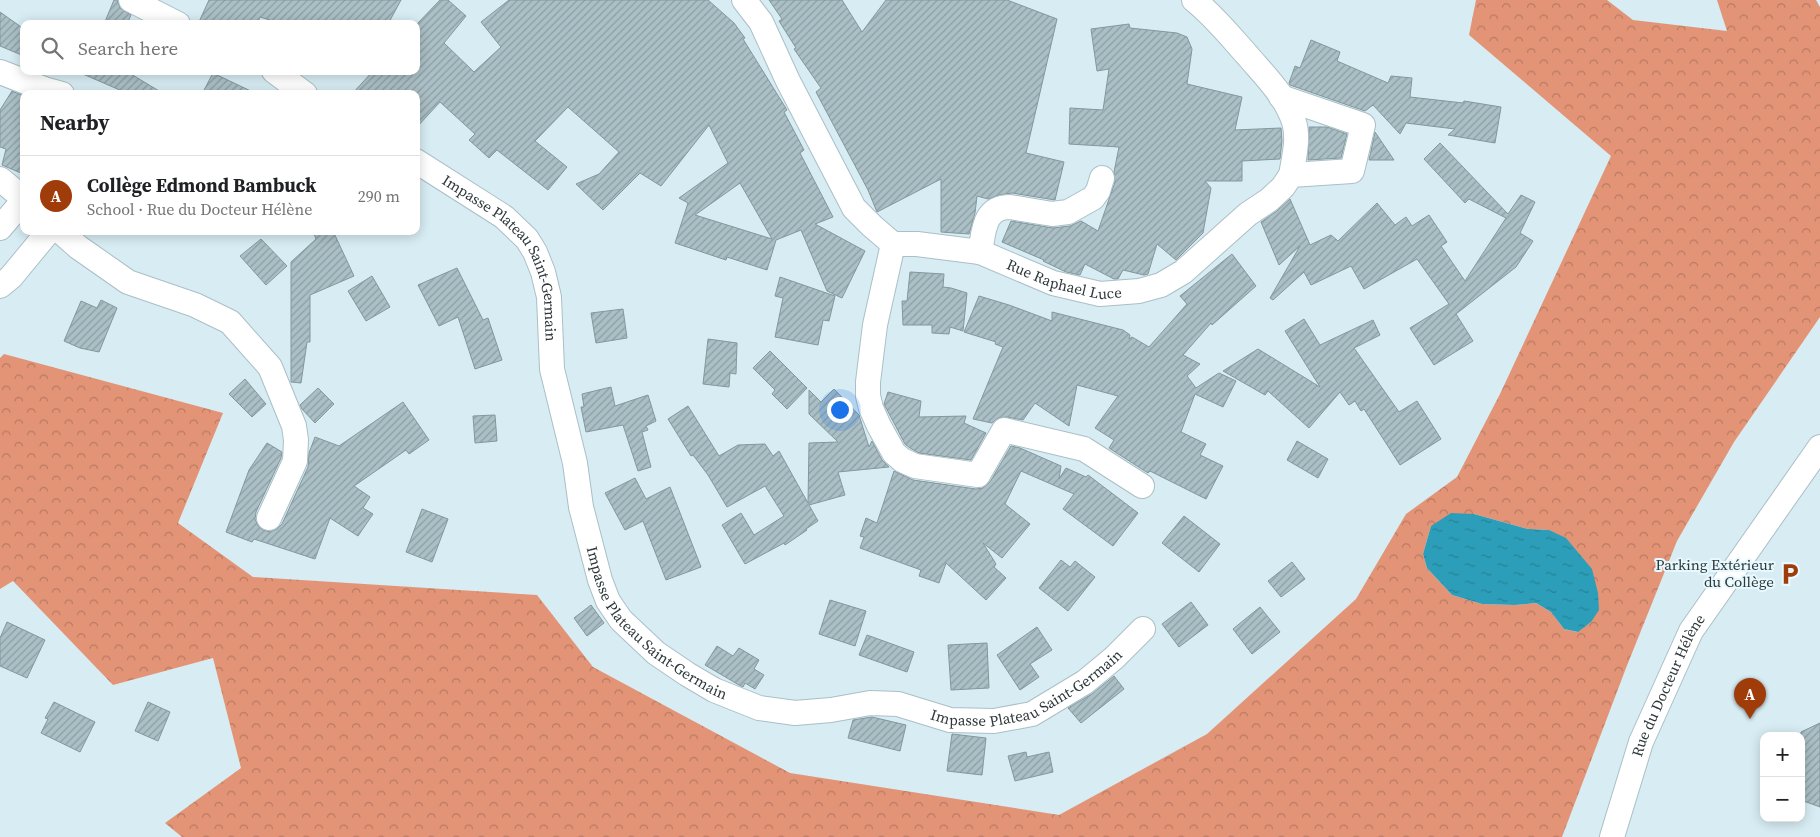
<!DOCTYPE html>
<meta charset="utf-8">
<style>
:root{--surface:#fff;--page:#f2f2f2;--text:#202124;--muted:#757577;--line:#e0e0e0;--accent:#a03c0a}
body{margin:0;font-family:"Source Serif 4",serif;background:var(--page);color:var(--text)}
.controls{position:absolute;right:15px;bottom:15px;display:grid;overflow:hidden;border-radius:10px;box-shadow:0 2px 12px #0003}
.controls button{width:45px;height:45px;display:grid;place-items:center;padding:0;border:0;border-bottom:1px solid var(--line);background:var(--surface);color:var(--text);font:25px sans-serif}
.you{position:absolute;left:839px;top:409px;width:18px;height:18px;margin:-12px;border:4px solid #fff;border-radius:50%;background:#1a73e8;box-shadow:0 0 0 8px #1a73e833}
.badge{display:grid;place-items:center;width:32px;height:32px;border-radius:50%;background:var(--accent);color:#fff;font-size:16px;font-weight:700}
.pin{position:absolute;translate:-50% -41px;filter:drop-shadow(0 1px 2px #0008)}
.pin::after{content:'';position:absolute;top:26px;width:18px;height:15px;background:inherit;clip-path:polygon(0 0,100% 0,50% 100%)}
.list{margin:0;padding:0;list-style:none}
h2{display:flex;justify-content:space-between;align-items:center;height:65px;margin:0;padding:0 20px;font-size:21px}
h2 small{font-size:16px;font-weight:400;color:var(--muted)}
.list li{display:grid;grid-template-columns:32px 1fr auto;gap:15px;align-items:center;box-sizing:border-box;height:80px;padding:0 20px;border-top:1px solid var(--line)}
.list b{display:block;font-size:19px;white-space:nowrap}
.list p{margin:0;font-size:16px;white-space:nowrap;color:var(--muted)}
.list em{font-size:16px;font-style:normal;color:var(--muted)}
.icon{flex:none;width:28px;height:28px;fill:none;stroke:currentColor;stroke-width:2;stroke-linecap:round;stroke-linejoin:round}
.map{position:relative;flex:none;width:1820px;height:837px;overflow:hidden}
.search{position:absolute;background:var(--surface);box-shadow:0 2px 12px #0003;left:20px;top:20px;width:400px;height:55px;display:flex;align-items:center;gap:12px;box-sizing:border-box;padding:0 18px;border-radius:10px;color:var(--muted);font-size:19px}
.panel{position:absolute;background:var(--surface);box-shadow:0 2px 12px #0003;left:20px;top:90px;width:400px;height:145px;border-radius:10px}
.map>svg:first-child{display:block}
.forest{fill:url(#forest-crowns);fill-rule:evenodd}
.water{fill:url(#water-ripples)}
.building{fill:url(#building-hatch);stroke:#83979d;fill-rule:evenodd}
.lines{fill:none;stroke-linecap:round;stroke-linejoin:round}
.street-casing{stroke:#aabfc6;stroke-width:26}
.street{stroke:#fff;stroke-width:24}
.labels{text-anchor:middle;stroke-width:4;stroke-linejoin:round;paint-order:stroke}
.street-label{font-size:15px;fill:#2f383a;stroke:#e7f9fe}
.poi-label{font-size:15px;fill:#2f383a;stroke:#e7f9fe;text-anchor:end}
</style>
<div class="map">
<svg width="1820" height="837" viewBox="0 0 1820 837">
<defs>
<pattern id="forest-crowns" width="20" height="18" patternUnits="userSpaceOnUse" patternTransform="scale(1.25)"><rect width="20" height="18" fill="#e39476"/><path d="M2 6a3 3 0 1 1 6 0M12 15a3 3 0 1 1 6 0" fill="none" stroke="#b87a62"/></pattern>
<pattern id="water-ripples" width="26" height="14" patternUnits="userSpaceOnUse" patternTransform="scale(1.25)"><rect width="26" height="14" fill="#2c9eb9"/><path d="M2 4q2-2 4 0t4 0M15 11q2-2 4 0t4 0" fill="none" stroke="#268297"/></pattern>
<pattern id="building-hatch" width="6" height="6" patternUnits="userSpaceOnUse" patternTransform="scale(1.25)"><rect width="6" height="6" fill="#abc0c6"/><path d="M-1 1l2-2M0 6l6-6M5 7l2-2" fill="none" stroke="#8c9da2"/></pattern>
</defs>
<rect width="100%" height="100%" fill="#d7ecf3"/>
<!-- forest -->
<path class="forest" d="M1476,0H1607L1633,20L1727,31L1717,0H1816L1820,7V317L1734,442L1677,541L1626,668L1562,837H182L165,823L241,768L213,658L113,685L13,581L0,589V358L4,354L223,413L178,523L253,577L537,595L593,667L790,773L1059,815L1207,734L1356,599L1406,514L1457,477L1500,394L1611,156L1469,35ZM1474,514L1528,529L1549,530L1591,622L1577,632L1564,629L1551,612L1536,603L1515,605L1482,604L1452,595L1427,568L1423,554L1431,526Z"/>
<!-- water -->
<path class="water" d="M1451,513L1474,514L1528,529L1549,530L1566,538L1592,569L1598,593L1599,610L1591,622L1578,632L1564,629L1551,612L1536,603L1515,605L1482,604L1452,595L1427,568L1423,554L1431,526Z"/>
<!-- building -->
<g class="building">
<path d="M114,0H117L120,8L131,15L127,24H104Z"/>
<path d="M209,0H401L388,24H283L260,17L257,24H198Z"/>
<path d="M440,0H448L466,16L444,43L474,72L501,47L481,22L509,0H708L734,23L745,38L743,39L787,110L784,112L804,150L800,153L833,217L815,224L865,251L842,298L827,291L801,230L776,240L767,270L727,257L726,260L675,243L688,203L679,198L728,163L709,125L661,186L640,173L603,210L576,184L599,174L619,152L568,107L535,141L567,167L548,190L497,150L489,158L469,140L475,134L440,102L416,128V94H352L373,71H416V25ZM740,183L772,239L695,215Z"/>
<path d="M769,0H842L862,32L886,0H1007L1057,19L1026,153L1064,162L1055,200L1012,193L999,195L988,199L977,196L975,213L969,234L941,232V179L877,212L868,190L816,92L821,88L794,49L796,48L779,21L782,19Z"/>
<path d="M0,12L24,29V56L0,46Z"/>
<path d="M1129,24L1130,28L1177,33L1187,37L1192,49L1187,84L1242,97L1235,130L1281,128L1282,141L1280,159L1242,161V181H1205L1211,188L1203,233L1176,260L1157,244L1148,274L1144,275L1123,270L1118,279H1114L1085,264L1080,275L1066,272L1043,261L1044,260L1002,242L1011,221L1053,228L1070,226L1081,221L1098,231L1115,182L1114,172L1119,147L1069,144L1070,108L1103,110L1109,69L1097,71L1091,29Z"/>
<path d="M1311,40L1340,52L1337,61L1388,83L1391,76L1412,78L1410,97L1463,103L1464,101L1501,107L1495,143L1448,135L1455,129L1406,123L1400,134L1373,105L1365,111L1290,85L1289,83L1295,66L1300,68Z"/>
<path d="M76,71H126L164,94H129Z"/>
<path d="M213,73L257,94H202Z"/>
<path d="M12,91L24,96V159L21,173L2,165L6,149L0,147V110Z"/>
<path d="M1309,127H1327L1347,134L1341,158L1308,160Z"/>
<path d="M1375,132L1394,160H1369Z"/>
<path d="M1440,143L1508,214L1521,195L1535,202L1520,233L1533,241L1516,267L1456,314L1473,341L1434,365L1410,328L1449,304L1417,259L1364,289L1351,266L1311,285L1304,272L1273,300L1270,298L1300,246L1279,265L1261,222L1277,211L1290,199L1310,245L1331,235L1338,241L1377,203L1395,225L1406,217L1412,226L1429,215L1447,242L1441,246L1465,281L1506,218L1469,199L1465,203L1424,159Z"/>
<path d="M313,231H333L354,276L310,295V342H307L301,383L291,382V262L316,239Z"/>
<path d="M261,239L287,266L266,285L240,256Z"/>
<path d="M1232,254L1256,286L1212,325L1211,323L1183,355L1200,364L1187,376L1196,388L1219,373L1236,381L1223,407L1195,394L1181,432L1206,444L1200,455L1223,466L1206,499L1150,471L1148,473L1109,448L1114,440L1095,428L1118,396L1077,385L1069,426L1035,403L1023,420L1007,417L998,418L992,423L973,419L1003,347L995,344L996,342L964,332L979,296L1009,305L1052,321V312L1123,330L1130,335L1129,339L1132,337L1149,347L1187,304L1180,296Z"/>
<path d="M457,268L483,320L488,318L502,360L475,369L458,317L439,326L418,285Z"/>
<path d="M910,272L944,274L943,287L951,288L967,293L963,331L950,327L949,334L932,333V325H903L902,301H907Z"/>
<path d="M372,276L390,307L366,321L348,291Z"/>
<path d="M780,277L835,296L829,321L823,320L818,345L775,337L783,298L775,296Z"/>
<path d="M101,300L117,308L99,352L80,348L64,341L81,301L97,308Z"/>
<path d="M623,309L627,338L596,343L591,313Z"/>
<path d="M1304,319L1320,345L1373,320L1380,335L1354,348L1399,412L1417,401L1441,439L1400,465L1364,409L1361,411L1355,401L1349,405L1340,392L1309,428L1268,391L1265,395L1223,371L1258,349L1320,387L1285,331Z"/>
<path d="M708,339L737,343L736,374L730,373L729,387L703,384Z"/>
<path d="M770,351L807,388L787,409L772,394L775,390L753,368Z"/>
<path d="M245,379L266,404L252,417L229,394Z"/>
<path d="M611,387L615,406L648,395L656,421L646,426L648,430L642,432L651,467L638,471L623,425L586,432L581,407H584L582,394Z"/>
<path d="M318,388L334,404L315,423L302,409L300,405Z"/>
<path d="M834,389L859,415L869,447L872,441L882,460L889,467L838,472L845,495L809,505L818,521L806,529L807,530L785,545L784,543L745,564L722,525L741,513L754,535L784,516L765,486L727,507L708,475L693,455L691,456L668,419L688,406L719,456L738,445L765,444L773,456L779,451L808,503L809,443L838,442L809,414V390L821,402Z"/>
<path d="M888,392L921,401L919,417L966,416L964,423L986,433L971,460L919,453L910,448L905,444L884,404Z"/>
<path d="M403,402L429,440L409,454L406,450L354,486L370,497L363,508L373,514L358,536L330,518L315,559L254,539L252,542L226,532L249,470L267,443L282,452L281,458L256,512L255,519L258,526L263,530L270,532L277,529L282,524L308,467L309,453L315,437L339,446Z"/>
<path d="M495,415L497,441L475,443L473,416Z"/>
<path d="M1297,441L1328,459L1318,478L1287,460Z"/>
<path d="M1011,446L1020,448L1061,466L1059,479L1066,468L1086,477L1088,475L1138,513L1113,546L1063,509L1074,494L1021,471L1005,504L1030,524L1002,558L983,543L996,564L994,567L1006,578L986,600L946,563L939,583L919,576L921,570L860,548L864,537L860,536L866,518L877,523L894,471L913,480L976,489L983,488L990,482Z"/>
<path d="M635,478L646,499L670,487L701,567L666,580L643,521L625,530L605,493Z"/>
<path d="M422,509L448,519L432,562L406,552Z"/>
<path d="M1184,516L1220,544L1199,572L1162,543Z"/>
<path d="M1061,560L1070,567L1075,561L1095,577L1068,611L1039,588Z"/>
<path d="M1292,562L1305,579L1281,597L1268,581Z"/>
<path d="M830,600L866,611L855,646L819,634Z"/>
<path d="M1191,602L1208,625L1179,647L1162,624Z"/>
<path d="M591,605L604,623L587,636L574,618Z"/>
<path d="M1260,607L1280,632L1252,654L1233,629Z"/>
<path d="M7,622L45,640L27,678L0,666V638Z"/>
<path d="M1037,627L1052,650L1030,664L1039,677L1020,690L997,655Z"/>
<path d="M867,635L914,652L907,672L859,655Z"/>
<path d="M987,643L989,688L951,690L948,645Z"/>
<path d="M717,646L733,656L739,648L759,660L754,669L764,675L755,689L745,683L743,687L739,685L705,665Z"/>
<path d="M1114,676L1124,689L1081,723L1068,708L1092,694Z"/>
<path d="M54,702L95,722L80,752L41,733L48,719L45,718Z"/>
<path d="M148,702L170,712L158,741L135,731Z"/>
<path d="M872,717L906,725L900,751L848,738L853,720Z"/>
<path d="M1820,723V807L1801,800V732Z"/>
<path d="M952,734L986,738L982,775L947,771Z"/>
<path d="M1026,752L1027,757L1049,752L1053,772L1015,781L1008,756Z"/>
</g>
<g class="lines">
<defs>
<g id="street">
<path d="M131,0L178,24"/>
<path id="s1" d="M744,0L761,22L788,81L854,208L872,226L893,244H917L980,252L1053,283L1100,294L1139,291L1161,285L1183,272L1248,214L1269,200L1283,187L1291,175L1352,171L1363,125L1281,97"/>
<path d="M1194,0C1215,17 1230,36 1248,56C1264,75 1286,96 1294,122C1299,138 1294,158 1291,175"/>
<path d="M274,71L305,94"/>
<path d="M0,72L44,89L62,94"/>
<path id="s2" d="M416,161L504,217L527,239L535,252L543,272L549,297L552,369L575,463L581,507L600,580L608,601L621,620L656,653L687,674L714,690L759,708L795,713L831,710L870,703L898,704L950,720L994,721L1032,714L1085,682L1114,658L1143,629"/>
<path d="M0,179L24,199"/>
<path d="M0,228L24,200"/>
<path d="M60,231L78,247L128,282L195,305L230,322L270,367L294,426L296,440L295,461L269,518"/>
<path d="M893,244L875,325L868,382V396L871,408L879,426L894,453L902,460L915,466L978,475L1004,430L1084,449L1142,486"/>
<path d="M980,252C984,232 983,207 1010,207L1052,214L1068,212L1093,198L1098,191L1102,178"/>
<path d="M0,286L11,277L49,231"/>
<path id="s3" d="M1612,837L1641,742L1691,631L1820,447"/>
</g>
</defs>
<!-- street casing -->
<use href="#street" class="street-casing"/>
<!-- street -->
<use href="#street" class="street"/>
</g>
<!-- icons -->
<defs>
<symbol id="parking-bare" viewBox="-9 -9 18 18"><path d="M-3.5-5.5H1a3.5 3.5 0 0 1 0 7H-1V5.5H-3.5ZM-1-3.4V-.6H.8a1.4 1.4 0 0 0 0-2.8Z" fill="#a03c0a" stroke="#e7f9fe" stroke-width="2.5" paint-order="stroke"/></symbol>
</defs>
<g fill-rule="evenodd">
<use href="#parking-bare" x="1774" y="558" width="32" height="32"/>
</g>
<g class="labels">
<!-- street labels -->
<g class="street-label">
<text dy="5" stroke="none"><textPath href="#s2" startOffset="138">Impasse Plateau Saint-Germain</textPath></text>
<text dy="5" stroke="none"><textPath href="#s1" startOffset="466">Rue Raphael Luce</textPath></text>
<text dy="5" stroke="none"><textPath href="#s2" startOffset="558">Impasse Plateau Saint-Germain</textPath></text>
<text dy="5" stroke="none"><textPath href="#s2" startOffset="978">Impasse Plateau Saint-Germain</textPath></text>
<text dy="5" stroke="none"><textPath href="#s3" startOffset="162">Rue du Docteur Hélène</textPath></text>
</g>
<!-- poi labels -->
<g class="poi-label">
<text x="1774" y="570">Parking Extérieur<tspan x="1774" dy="17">du Collège</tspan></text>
</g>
</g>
</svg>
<div class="controls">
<button>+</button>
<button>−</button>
</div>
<div class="you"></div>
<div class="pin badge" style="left:1750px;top:719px">A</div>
<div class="search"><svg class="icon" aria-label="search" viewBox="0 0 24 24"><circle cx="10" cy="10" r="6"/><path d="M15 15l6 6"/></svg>Search here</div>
<section class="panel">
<h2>Nearby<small></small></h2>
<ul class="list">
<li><span class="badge">A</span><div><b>Collège Edmond Bambuck</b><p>School · Rue du Docteur Hélène</p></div><em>290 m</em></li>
</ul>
</section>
</div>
